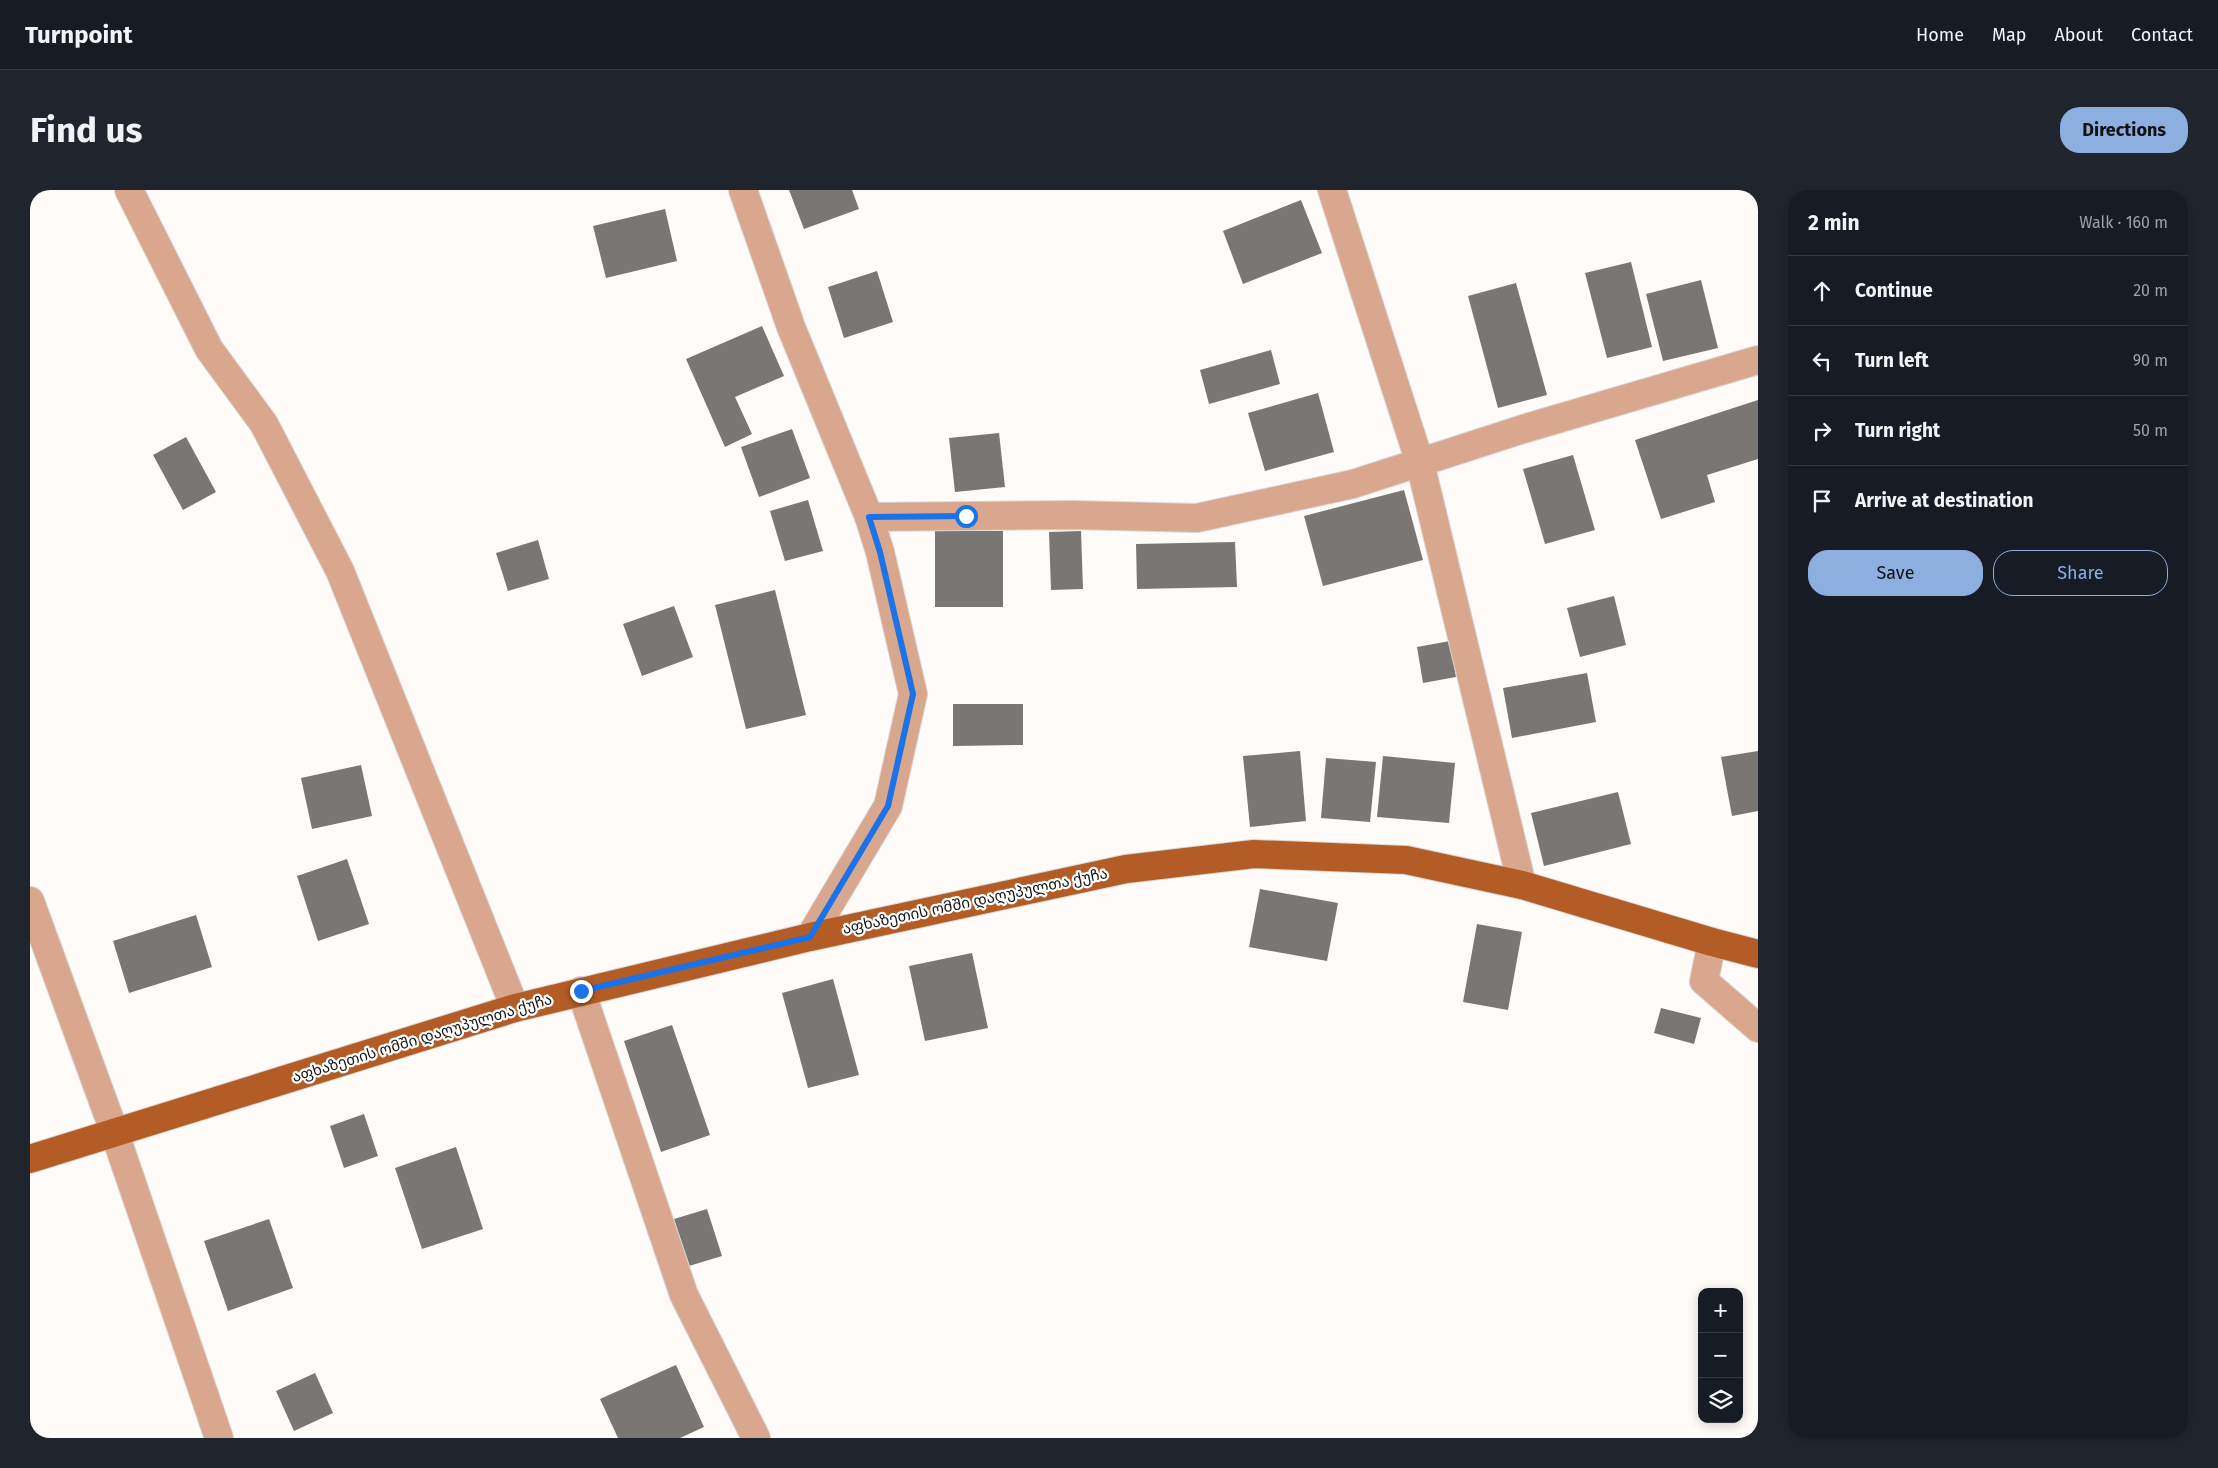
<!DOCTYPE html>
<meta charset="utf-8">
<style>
:root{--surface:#171b24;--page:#20242c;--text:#f1f3f6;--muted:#9ea1a6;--line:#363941;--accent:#8cafe0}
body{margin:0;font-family:"Fira Sans","Noto Sans Georgian",sans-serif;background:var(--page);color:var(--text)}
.controls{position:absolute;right:15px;bottom:15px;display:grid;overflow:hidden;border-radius:10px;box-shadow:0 2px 12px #0003}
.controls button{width:45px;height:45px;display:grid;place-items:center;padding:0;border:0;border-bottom:1px solid var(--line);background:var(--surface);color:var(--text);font:25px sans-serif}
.stop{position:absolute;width:15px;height:15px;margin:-11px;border:4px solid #1a73e8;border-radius:50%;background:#fff}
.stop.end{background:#1a73e8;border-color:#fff;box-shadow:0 1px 5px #0008}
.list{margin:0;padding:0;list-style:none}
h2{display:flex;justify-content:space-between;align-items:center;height:65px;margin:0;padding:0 20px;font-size:21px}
h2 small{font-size:16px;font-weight:400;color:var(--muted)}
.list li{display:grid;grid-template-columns:32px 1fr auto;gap:15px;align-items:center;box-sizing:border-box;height:70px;padding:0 20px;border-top:1px solid var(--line)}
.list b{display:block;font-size:19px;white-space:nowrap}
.list em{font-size:16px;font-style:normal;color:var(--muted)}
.actions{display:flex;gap:10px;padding:15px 20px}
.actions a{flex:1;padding:11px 0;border:1px solid var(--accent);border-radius:20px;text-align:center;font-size:18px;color:var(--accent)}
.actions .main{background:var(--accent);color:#111}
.icon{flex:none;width:28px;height:28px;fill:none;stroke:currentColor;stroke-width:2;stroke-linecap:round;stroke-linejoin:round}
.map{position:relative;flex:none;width:1728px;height:1248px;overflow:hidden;border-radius:20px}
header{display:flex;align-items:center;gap:30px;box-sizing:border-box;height:70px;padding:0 25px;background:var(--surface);border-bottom:1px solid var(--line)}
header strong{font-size:24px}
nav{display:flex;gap:28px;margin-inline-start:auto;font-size:18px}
.intro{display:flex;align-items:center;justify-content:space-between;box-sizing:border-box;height:120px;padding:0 30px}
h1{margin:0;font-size:35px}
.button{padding:12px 22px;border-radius:20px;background:var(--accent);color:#111;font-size:18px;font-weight:700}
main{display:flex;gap:30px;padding:0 30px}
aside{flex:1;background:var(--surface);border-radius:20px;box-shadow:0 2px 12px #0003}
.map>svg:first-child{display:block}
.building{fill:#797674}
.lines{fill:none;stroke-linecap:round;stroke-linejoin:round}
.minor-casing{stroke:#d9d6d4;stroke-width:30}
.primary-casing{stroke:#d9d6d4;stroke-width:30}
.minor{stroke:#d9a78d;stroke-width:28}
.primary{stroke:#b35c26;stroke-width:28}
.route{stroke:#1a73e8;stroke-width:6}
.labels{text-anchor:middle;stroke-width:4.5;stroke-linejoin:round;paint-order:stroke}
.street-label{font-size:15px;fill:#141313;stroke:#fff}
</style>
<header>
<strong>Turnpoint</strong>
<nav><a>Home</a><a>Map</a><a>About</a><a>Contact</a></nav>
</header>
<div class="intro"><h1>Find us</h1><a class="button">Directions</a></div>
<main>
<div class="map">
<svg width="1728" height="1248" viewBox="0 0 1728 1248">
<rect width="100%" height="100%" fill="#fefbf9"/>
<!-- building -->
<g class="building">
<path d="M759,0H822L829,19L774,39Z"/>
<path d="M1271,10L1292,63L1213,94L1193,41Z"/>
<path d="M635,19L647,71L576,88L563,36Z"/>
<path d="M1601,72L1622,157L1577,168L1555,83Z"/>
<path d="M847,81L863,132L814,148L798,97Z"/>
<path d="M1671,90L1688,158L1633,171L1616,104Z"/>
<path d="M1486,93L1517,205L1468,218L1438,106Z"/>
<path d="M732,136L754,186L705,207L722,244L695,257L656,169Z"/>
<path d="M1241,160L1250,194L1179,214L1170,180Z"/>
<path d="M1288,203L1304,262L1235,281L1218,223Z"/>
<path d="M1728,210V269L1677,285L1685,312L1631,329L1605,250Z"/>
<path d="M762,239L780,288L729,307L711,257Z"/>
<path d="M969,243L975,297L925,302L919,248Z"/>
<path d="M156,247L186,302L153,320L123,265Z"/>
<path d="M1543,265L1565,340L1515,354L1493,279Z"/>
<path d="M1374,300L1393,370L1293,396L1274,326Z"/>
<path d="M778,310L793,361L755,371L740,321Z"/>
<rect x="905" y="341" width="68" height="76"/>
<path d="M1051,341L1053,399L1021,400L1019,342Z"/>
<path d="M508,350L519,389L478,401L466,363Z"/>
<path d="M1205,352L1207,397L1107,399L1106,354Z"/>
<path d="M745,400L776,525L716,539L685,415Z"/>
<path d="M1584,406L1596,455L1550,467L1537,418Z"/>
<path d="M644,416L663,467L612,486L593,434Z"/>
<path d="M1420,451L1426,487L1393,493L1387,457Z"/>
<path d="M1557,483L1566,532L1482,548L1473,498Z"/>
<path d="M923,514H993V555L923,556Z"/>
<path d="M1270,561L1276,631L1220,637L1213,566Z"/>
<path d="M1728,561V621L1702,626L1691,567Z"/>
<path d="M1353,566L1425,573L1419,633L1347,627Z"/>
<path d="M1296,568L1346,572L1340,632L1291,628Z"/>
<path d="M331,575L342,626L282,639L271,588Z"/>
<path d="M1588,602L1601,654L1514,676L1501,623Z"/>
<path d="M317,669L339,734L288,751L267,686Z"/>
<path d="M1230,699L1308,713L1297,771L1219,757Z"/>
<path d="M166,725L182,777L99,803L83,751Z"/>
<path d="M1447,734L1492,742L1478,820L1433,812Z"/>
<path d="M942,763L958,838L895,851L879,776Z"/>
<path d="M803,789L829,885L778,898L752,803Z"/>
<path d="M1631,818L1671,828L1664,854L1624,843Z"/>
<path d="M642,835L680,945L631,962L594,851Z"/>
<path d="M334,924L348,966L314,978L300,936Z"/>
<path d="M426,957L453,1039L392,1059L365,978Z"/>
<path d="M677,1019L692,1066L659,1076L644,1029Z"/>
<path d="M239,1029L263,1098L198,1121L174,1051Z"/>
<path d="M646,1175L674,1237L650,1248H588L570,1209Z"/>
<path d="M285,1183L303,1223L264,1241L246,1201Z"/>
</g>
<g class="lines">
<defs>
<g id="minor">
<path d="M99,0L179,159L234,234L310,381L485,818"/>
<path d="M713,0L761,137L839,327L850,362L883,504L858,616L780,747"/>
<path d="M1302,0L1390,273L1492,695"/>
<path d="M839,327L1043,325L1167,328L1323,294L1493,239L1728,170"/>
<path d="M0,711L84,941L189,1248"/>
<path d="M1682,752L1674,791L1728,838"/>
<path d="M551,801L654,1105L726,1248"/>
</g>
<path id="primary" d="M0,969L485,818L780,747L1096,679L1224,664L1376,670L1492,695L1682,752L1728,764"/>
</defs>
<!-- minor casing -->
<use href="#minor" class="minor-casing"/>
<!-- primary casing -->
<use href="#primary" class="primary-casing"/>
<!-- minor -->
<use href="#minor" class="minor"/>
<!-- primary -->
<use href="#primary" class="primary"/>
</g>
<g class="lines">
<!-- route -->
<path class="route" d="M551,801L780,747L858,616L883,504L850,362L839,327L936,326"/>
</g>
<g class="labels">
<!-- street labels -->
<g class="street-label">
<text transform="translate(945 711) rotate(-12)" y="5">აფხაზეთის ომში დაღუპულთა ქუჩა</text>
<text transform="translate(392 848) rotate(-17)" y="5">აფხაზეთის ომში დაღუპულთა ქუჩა</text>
</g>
</g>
</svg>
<div class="controls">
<button>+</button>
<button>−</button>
<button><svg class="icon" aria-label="layers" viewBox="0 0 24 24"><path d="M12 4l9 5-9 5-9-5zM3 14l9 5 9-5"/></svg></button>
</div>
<div class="stop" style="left:936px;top:326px"></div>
<div class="stop end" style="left:551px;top:801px"></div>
</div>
<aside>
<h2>2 min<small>Walk · 160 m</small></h2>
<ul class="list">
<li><svg class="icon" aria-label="ahead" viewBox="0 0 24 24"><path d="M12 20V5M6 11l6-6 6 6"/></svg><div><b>Continue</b></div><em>20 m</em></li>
<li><svg class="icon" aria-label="left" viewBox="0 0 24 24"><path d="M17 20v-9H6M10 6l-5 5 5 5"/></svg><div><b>Turn left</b></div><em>90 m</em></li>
<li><svg class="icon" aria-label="right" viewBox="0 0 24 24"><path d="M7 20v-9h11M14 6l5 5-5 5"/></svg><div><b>Turn right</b></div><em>50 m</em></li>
<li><svg class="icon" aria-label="arrive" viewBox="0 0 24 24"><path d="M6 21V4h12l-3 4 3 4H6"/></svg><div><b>Arrive at destination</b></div></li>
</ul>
<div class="actions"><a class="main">Save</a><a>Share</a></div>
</aside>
</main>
